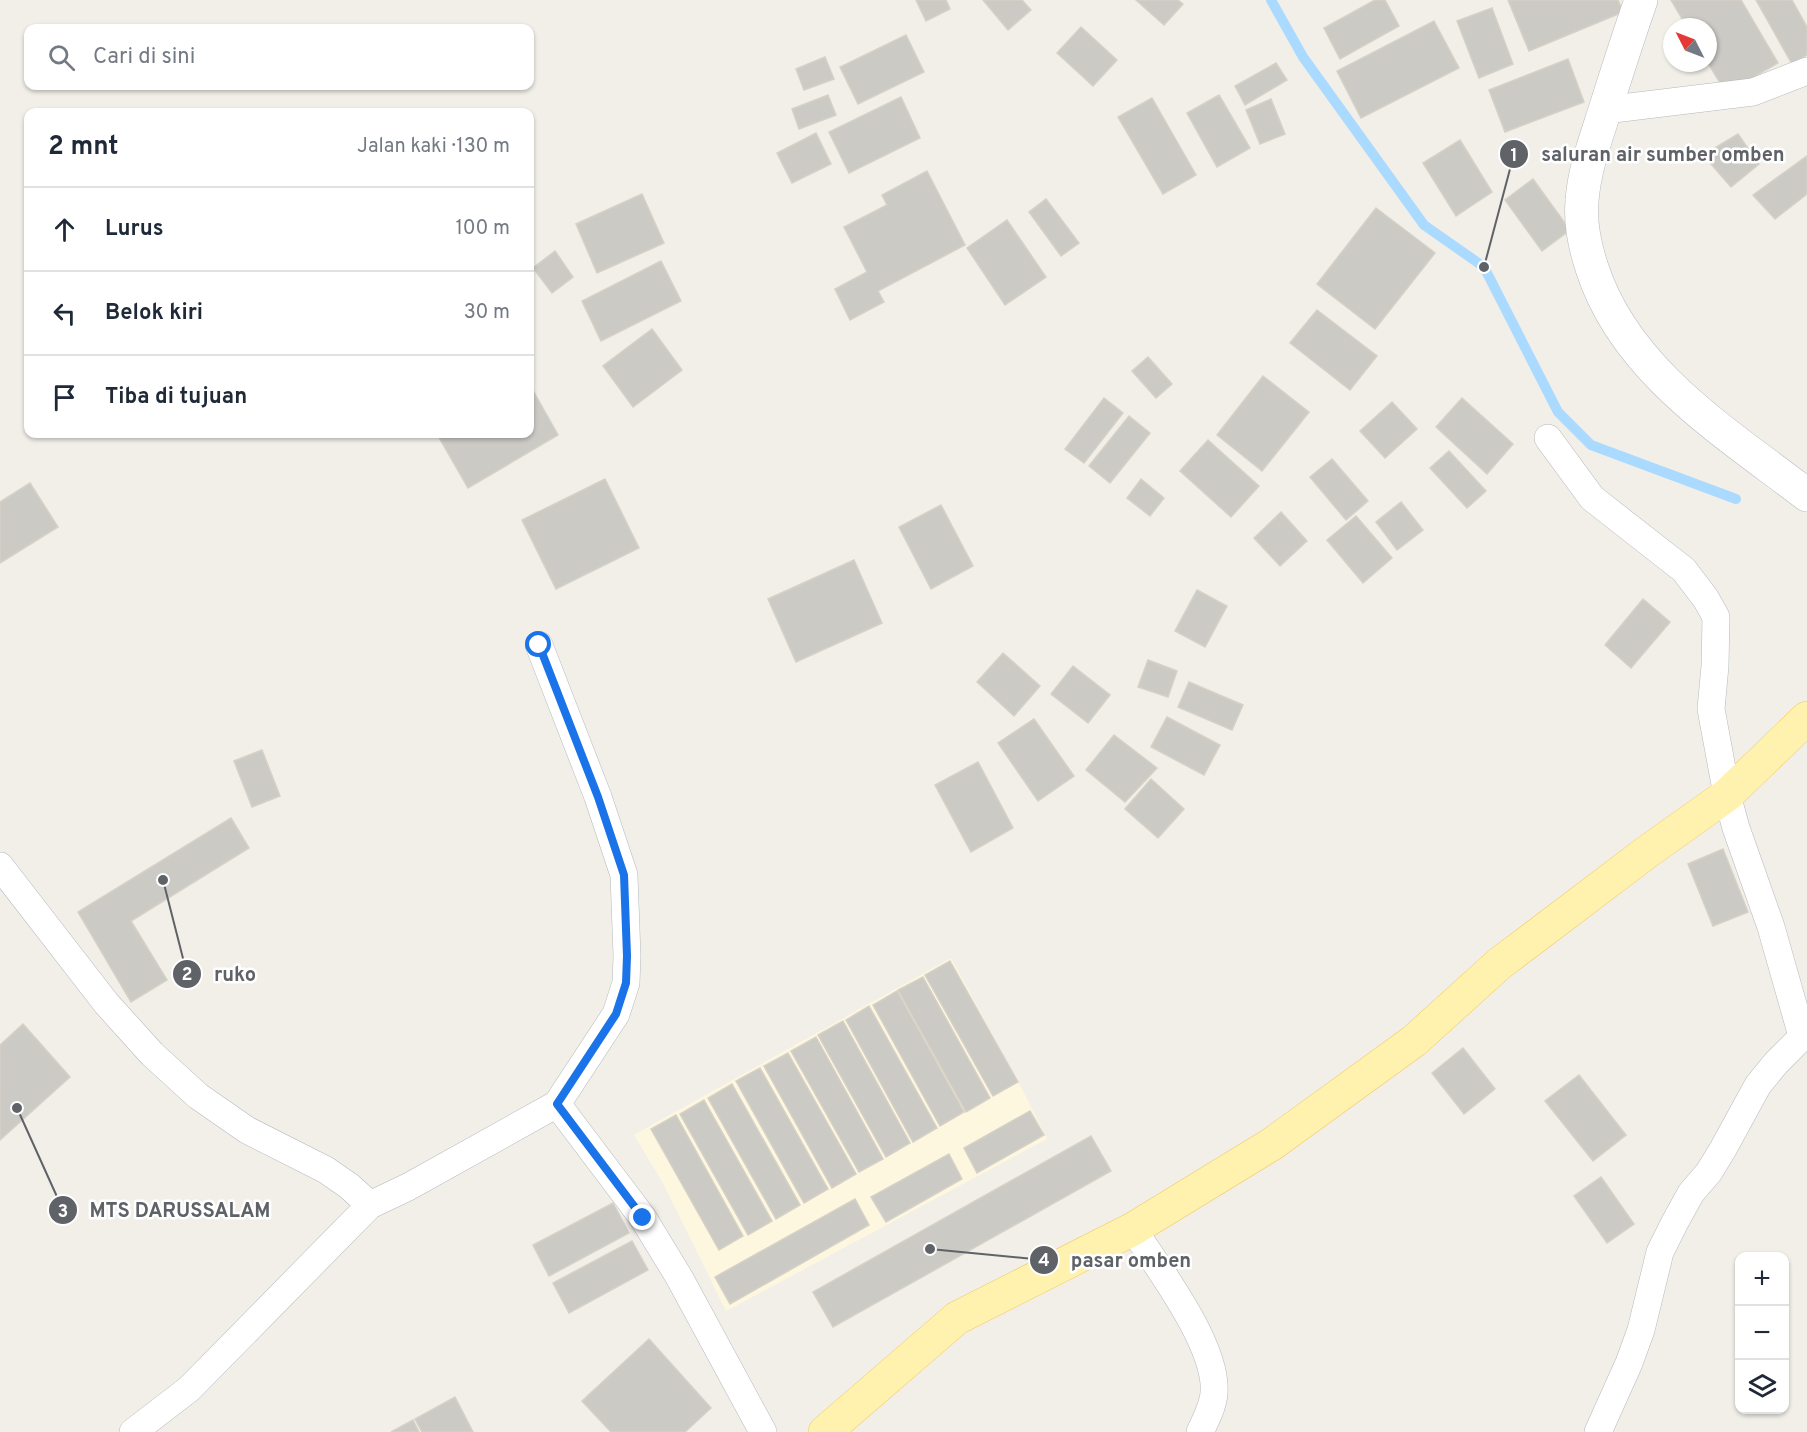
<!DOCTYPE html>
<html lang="id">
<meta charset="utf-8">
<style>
:root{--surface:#fff;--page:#f2f2f3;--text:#1f2937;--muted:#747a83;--line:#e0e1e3}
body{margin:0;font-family:Overpass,sans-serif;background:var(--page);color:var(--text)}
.controls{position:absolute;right:18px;bottom:18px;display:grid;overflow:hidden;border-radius:12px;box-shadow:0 2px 4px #0004}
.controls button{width:54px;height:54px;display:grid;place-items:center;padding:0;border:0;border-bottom:2px solid var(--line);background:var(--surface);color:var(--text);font:30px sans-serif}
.compass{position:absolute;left:1663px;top:18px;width:54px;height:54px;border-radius:50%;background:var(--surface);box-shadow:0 2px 4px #0004;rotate:312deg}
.stop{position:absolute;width:18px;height:18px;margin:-14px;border:4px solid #1a73e8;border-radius:50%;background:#fff}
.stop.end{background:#1a73e8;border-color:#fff;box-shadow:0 2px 6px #0008}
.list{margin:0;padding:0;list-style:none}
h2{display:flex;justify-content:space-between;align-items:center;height:78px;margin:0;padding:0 24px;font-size:26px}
h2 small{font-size:20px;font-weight:400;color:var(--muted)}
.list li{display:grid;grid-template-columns:39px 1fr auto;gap:18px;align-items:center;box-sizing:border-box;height:84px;padding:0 24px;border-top:2px solid var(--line)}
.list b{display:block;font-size:22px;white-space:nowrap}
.list em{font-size:20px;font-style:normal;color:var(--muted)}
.icon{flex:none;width:33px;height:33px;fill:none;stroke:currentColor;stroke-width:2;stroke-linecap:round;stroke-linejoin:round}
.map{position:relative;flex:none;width:1807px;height:1432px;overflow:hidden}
.search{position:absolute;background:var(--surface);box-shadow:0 2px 4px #0004;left:24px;top:24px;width:510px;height:66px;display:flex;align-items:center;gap:15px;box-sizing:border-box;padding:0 21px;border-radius:12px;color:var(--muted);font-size:22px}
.panel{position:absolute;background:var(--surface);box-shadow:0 2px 4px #0004;left:24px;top:108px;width:510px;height:330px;border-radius:12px}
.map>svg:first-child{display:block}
.commercial{fill:#fef7e0}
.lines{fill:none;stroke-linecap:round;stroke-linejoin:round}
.stream{stroke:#aadaff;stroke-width:10}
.building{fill:#cccac5;stroke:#d6d1c6;stroke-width:1.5}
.street-casing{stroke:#b5b8bc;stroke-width:28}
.secondary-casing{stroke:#b6babf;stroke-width:34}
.primary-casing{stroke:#f2c960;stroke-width:34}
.street{stroke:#fff;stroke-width:27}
.secondary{stroke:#fff;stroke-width:33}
.primary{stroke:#fff2af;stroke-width:33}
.route{stroke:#1a73e8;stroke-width:8}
.leader{fill:none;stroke:#5f6368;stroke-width:2}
.callout-dot{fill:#5f6368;stroke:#fff;stroke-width:2}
.mark-label{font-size:18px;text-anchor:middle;font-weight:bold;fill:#fff}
.callout-label{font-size:20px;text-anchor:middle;font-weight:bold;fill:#5f6368;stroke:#fff;stroke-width:5;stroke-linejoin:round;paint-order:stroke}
</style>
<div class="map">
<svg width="1807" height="1432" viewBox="0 0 1807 1432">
<rect width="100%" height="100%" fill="#f1efe8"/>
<!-- commercial -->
<path class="commercial" d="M951,958L1020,1085L1047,1139L726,1311L664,1185L634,1135Z"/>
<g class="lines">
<!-- stream -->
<path class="stream" d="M1271,0L1303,57L1424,225L1484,267L1558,412L1591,445L1736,499"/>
</g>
<!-- building -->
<g class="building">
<path d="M916,0H946L950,9L926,21Z"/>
<path d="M983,0H1022L1031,10L1008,30Z"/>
<path d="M1136,0H1178L1183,4L1164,25Z"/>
<path d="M1375,0H1385L1399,26L1340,59L1324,28Z"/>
<path d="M1508,0H1618L1623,12L1529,51Z"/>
<path d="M1671,0H1741L1778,63L1726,93L1708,63V27H1687Z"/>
<path d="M1756,0H1792L1807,27V55L1792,64Z"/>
<path d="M1492,8L1513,64L1479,78L1457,21Z"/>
<path d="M1434,21L1459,68L1361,118L1337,71Z"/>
<path d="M1081,27L1117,60L1093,86L1057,53Z"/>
<path d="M906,35L924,72L858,104L840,67Z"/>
<path d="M825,57L834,79L804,90L796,69Z"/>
<path d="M1568,59L1584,102L1505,132L1489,90Z"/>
<path d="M1276,63L1287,80L1245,105L1235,86Z"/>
<path d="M828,95L836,115L799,129L792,109Z"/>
<path d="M1219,95L1250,148L1217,167L1187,113Z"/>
<path d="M901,97L920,138L849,173L829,132Z"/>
<path d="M1152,98L1196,175L1163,194L1118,117Z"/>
<path d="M1271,99L1285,134L1260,144L1246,110Z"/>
<path d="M816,133L831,164L792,183L777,153Z"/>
<path d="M1738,134L1759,164L1731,187L1703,155Z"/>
<path d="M1460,140L1492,192L1456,216L1423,163Z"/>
<path d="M1807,156V194L1775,219L1753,195Z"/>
<path d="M927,171L965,245L878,291L884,302L850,320L835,289L867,272L844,227L887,205L882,195Z"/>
<path d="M1533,179L1570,230L1542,251L1505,200Z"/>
<path d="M642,194L664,243L597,273L576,224Z"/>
<path d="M1046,199L1079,243L1061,256L1029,212Z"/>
<path d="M1376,208L1435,253L1375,329L1317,284Z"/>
<path d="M1007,220L1046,277L1005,305L967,248Z"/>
<path d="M555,251L573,277L552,293L533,268Z"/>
<path d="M661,261L681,301L601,341L582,301Z"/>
<path d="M1317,310L1377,356L1350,390L1290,343Z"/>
<path d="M652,329L682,370L633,407L603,366Z"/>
<path d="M1148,357L1172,384L1156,398L1132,371Z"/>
<path d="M1263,376L1309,412L1262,471L1217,435Z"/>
<path d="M530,385L558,435L468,488L437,434H530Z"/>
<path d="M1104,398L1123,413L1084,463L1065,449Z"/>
<path d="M1462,398L1513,444L1487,474L1436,427Z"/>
<path d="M1392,402L1417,429L1385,458L1360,431Z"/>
<path d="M1129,416L1150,433L1110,483L1089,466Z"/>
<path d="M1208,440L1259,486L1231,517L1180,471Z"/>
<path d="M1449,451L1486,491L1467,508L1430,468Z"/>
<path d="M1332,459L1368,501L1346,520L1310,477Z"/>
<path d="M605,479L639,548L556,589L522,520Z"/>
<path d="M1141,479L1164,498L1150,516L1127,498Z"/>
<path d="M30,483L58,527L0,563V502Z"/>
<path d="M1401,502L1423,530L1397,550L1376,522Z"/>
<path d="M941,505L973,566L931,589L899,527Z"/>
<path d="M1281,512L1307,541L1280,566L1254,538Z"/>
<path d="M1356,516L1392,558L1363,583L1327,540Z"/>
<path d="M854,560L882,623L796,662L768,599Z"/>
<path d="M1197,590L1227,606L1205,647L1175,631Z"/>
<path d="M1643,599L1670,622L1631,668L1605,645Z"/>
<path d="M1003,653L1040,686L1014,716L977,682Z"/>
<path d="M1148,660L1177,671L1168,697L1138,687Z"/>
<path d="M1073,666L1110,695L1088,723L1051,694Z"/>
<path d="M1189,682L1243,705L1232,730L1178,707Z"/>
<path d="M1167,717L1220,745L1204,775L1151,747Z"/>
<path d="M1034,719L1074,776L1038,801L998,743Z"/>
<path d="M1114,735L1157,768L1125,802L1086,770Z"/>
<path d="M262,750L280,796L252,807L234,761Z"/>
<path d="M978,762L1013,828L971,852L935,785Z"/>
<path d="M1151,779L1184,809L1158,838L1125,809Z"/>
<path d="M231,818L249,848L131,921L167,980L131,1002L78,912Z"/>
<path d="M1723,849L1748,912L1713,926L1688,864Z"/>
<path d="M950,961L1018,1082L993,1096L925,975Z"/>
<path d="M923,977L990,1098L966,1112L898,990Z"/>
<path d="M897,991L964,1112L940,1126L873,1005Z"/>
<path d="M869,1006L937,1128L913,1142L846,1020Z"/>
<path d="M843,1021L910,1143L886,1157L818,1035Z"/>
<path d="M23,1024L70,1077L0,1140V1045Z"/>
<path d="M816,1037L883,1159L859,1172L791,1051Z"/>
<path d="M1463,1048L1495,1089L1464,1114L1432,1073Z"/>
<path d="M788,1053L856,1174L832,1188L764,1066Z"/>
<path d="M760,1068L828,1189L804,1203L736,1081Z"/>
<path d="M1579,1075L1626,1135L1593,1161L1545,1101Z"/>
<path d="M732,1084L800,1205L776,1219L708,1098Z"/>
<path d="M704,1100L772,1221L748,1235L680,1114Z"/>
<path d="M1030,1111L1044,1135L977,1173L964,1148Z"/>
<path d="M676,1115L743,1236L719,1250L651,1129Z"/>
<path d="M1091,1136L1111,1171L833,1327L813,1292Z"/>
<path d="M949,1154L962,1179L886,1222L871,1197Z"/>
<path d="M1601,1177L1634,1224L1607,1243L1574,1196Z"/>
<path d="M855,1199L869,1225L730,1304L715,1277Z"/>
<path d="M613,1203L629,1233L549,1276L533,1245Z"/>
<path d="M632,1241L648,1270L569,1313L553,1283Z"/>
<path d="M649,1339L711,1408L685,1432H611L582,1401Z"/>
<path d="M455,1397L473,1432H422L415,1419Z"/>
<path d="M413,1420L419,1432H391Z"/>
</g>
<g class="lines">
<defs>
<g id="street">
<path d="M1605,110L1753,92L1807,71"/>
<path d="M1548,438L1592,498L1684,570L1706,599L1716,617L1715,666L1711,709L1727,795L1736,828L1771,927L1802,1036"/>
<path d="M539,645L598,797L624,875L627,956L626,983L616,1014L557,1104"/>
<path d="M0,866L106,1003L152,1054L198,1096L247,1130L326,1170L349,1186L370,1205"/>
<path d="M1133,1229C1158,1268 1218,1346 1214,1393C1213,1406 1206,1420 1200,1432"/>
<path d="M133,1432L189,1389L370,1205L408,1187L557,1104L643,1218L679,1277L763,1432"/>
<path d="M1598,1432L1629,1363L1641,1330L1660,1252L1675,1222L1691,1193L1709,1172L1723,1149L1758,1085L1776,1063L1807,1032"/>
</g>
<path id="secondary" d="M1641,0C1628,38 1616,75 1604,113C1595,141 1584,171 1582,201C1580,223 1585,247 1592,268C1625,371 1725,432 1807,495"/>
<path id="primary" d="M825,1432L957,1318L1133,1229L1272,1144L1414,1041L1499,964L1647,852L1727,795L1807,718"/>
</defs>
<!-- street casing -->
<use href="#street" class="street-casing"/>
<!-- secondary casing -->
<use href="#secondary" class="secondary-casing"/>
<!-- primary casing -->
<use href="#primary" class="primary-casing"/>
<!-- street -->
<use href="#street" class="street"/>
<!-- secondary -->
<use href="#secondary" class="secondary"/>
<!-- primary -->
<use href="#primary" class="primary"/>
</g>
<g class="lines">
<!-- route -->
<path class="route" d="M539,645L598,797L624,875L627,956L626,983L616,1014L557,1104L643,1218"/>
</g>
<!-- callouts -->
<path class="leader" d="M1484 267L1514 154M163 880L187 974M17 1108L63 1210M930 1249L1044 1260"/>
<g class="callout-dot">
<circle cx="1484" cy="267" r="6"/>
<circle cx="163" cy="880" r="6"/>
<circle cx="17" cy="1108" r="6"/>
<circle cx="930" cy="1249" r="6"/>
<circle cx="1514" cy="154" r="15"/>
<circle cx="187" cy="974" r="15"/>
<circle cx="63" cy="1210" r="15"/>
<circle cx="1044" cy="1260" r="15"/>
</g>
<g class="mark-label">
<text x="1514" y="161">1</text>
<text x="187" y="980">2</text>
<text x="63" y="1217">3</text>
<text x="1044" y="1266">4</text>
</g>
<g class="callout-label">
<text x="1663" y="161">saluran air sumber omben</text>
<text x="235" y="981">ruko</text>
<text x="180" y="1217">MTS DARUSSALAM</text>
<text x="1131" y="1267">pasar omben</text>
</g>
</svg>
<div class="controls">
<button>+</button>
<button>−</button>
<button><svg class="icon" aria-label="layers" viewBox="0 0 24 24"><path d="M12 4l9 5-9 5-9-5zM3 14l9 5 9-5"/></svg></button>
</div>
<svg class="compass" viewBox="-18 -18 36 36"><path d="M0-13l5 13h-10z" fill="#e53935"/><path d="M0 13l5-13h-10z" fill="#747a83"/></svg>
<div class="stop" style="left:539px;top:645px"></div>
<div class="stop end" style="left:643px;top:1218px"></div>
<div class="search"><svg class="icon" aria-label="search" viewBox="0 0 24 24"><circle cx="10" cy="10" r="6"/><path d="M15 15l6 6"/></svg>Cari di sini</div>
<section class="panel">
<h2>2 mnt<small>Jalan kaki · 130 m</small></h2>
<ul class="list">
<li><svg class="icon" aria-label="ahead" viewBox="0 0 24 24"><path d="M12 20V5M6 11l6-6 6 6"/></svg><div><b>Lurus</b></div><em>100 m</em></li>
<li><svg class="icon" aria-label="left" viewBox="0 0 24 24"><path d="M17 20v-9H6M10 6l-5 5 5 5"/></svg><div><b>Belok kiri</b></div><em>30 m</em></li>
<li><svg class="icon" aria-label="arrive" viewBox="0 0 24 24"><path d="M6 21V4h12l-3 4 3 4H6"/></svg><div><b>Tiba di tujuan</b></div></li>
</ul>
</section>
</div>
